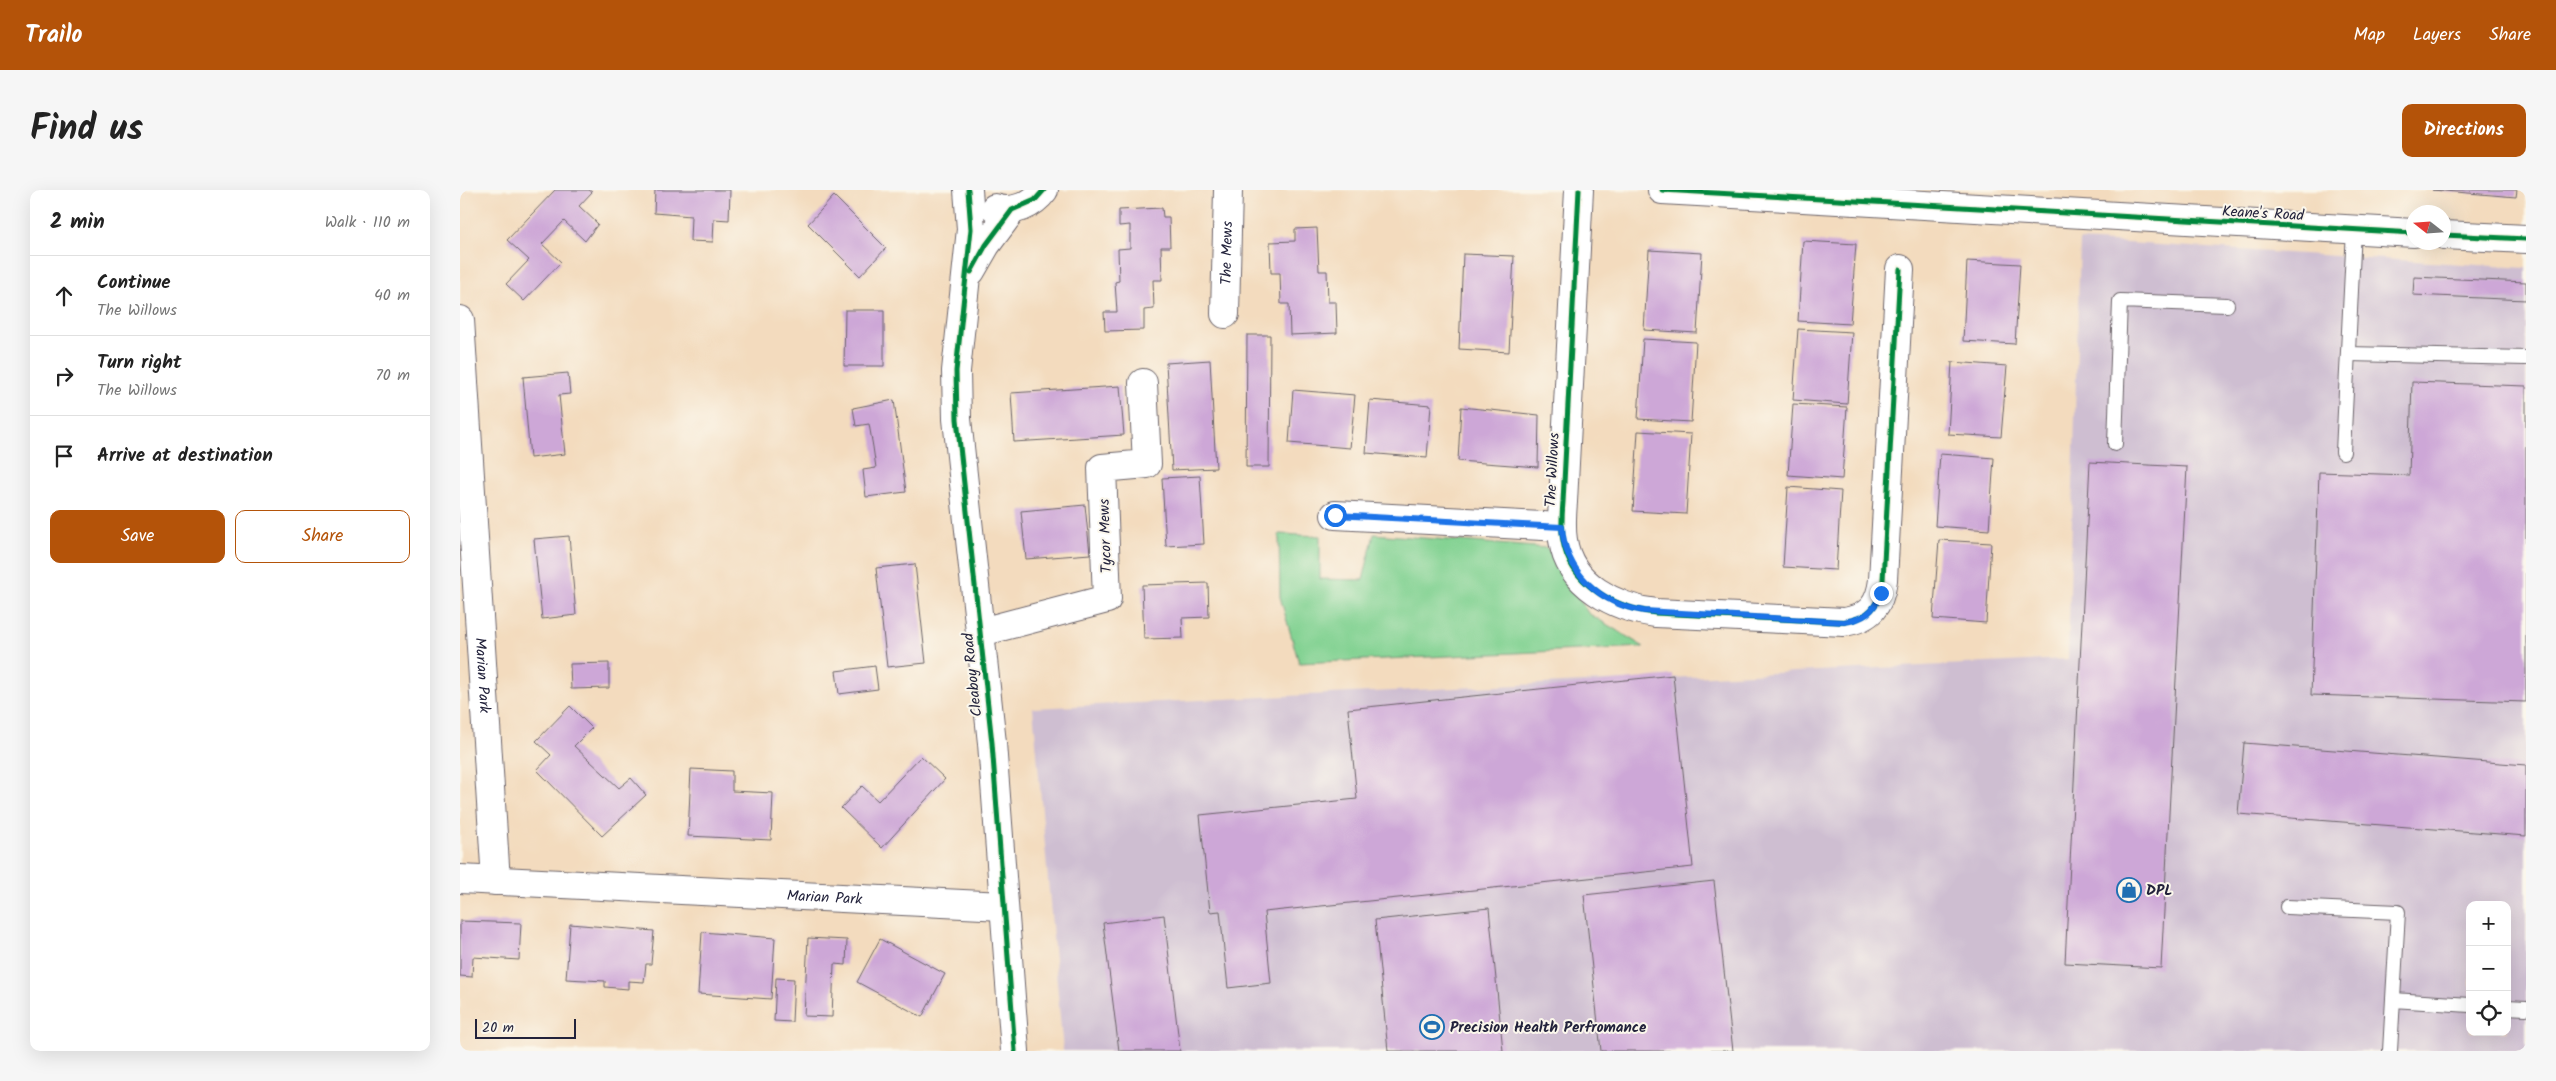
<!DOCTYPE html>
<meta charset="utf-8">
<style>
:root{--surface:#fff;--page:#f6f6f6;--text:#222;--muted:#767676;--line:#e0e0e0;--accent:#b45309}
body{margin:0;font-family:Kalam,sans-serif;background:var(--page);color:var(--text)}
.controls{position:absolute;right:15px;bottom:15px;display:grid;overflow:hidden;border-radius:10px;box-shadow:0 5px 20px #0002}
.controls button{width:45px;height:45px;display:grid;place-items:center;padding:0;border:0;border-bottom:1px solid var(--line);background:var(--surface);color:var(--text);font:25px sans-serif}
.compass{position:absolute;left:1946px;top:15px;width:45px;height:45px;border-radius:50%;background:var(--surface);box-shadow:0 5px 20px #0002;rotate:287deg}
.scale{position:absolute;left:15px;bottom:12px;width:101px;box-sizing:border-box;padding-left:5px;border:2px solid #22223b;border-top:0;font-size:14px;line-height:18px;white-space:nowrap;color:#22223b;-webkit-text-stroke:4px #fbf7ec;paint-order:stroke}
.stop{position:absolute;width:15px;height:15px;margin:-11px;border:4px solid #1a73e8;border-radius:50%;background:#fff}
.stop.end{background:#1a73e8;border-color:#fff;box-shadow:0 1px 5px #0008}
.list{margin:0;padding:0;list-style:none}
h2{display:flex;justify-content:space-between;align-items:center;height:65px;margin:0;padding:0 20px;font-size:21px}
h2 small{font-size:16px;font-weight:400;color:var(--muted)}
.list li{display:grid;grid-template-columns:32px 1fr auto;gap:15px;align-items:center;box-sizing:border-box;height:80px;padding:0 20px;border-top:1px solid var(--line)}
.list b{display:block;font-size:19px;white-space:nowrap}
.list p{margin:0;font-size:16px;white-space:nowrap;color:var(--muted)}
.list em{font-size:16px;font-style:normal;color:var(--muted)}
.actions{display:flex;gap:10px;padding:15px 20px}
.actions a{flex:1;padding:11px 0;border:1px solid var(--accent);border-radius:10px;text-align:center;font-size:18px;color:var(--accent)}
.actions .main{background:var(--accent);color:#fff}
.icon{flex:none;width:28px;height:28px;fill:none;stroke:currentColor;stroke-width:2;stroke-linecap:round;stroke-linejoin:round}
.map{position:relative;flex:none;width:2066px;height:861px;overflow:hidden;border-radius:10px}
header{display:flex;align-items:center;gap:30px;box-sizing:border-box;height:70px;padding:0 25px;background:var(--accent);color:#fff}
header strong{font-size:24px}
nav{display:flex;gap:28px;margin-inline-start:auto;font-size:18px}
.intro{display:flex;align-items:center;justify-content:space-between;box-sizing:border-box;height:120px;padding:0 30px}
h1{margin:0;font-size:35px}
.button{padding:12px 22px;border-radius:10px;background:var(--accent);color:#fff;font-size:18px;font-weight:700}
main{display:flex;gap:30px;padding:0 30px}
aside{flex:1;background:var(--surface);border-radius:10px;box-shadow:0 5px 20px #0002}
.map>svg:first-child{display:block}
.industrial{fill:#cebed1;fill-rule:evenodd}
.green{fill:#82d292;stroke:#527a66}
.building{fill:#cda7d7}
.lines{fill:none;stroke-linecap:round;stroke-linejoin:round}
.service-casing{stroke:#6b6369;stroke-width:16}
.minor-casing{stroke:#6b6369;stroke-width:30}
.tertiary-casing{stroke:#6b6369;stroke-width:30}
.service{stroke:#fff;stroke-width:14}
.minor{stroke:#fff;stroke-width:28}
.tertiary{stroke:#fff;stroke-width:28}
.cycleway-casing{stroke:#fbf7ec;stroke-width:8}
.cycleway{stroke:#00873e;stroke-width:5}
.route{stroke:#1a73e8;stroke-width:6}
.labels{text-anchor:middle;stroke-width:4;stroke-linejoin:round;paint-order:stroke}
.street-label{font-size:15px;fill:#22223b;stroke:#fbf7ec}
.poi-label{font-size:15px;font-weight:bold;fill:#22223b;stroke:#fbf7ec;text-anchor:start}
</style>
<header>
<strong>Trailo</strong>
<nav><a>Map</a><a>Layers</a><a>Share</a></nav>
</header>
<div class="intro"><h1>Find us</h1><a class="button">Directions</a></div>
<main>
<aside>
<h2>2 min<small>Walk · 110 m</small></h2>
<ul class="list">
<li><svg class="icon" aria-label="ahead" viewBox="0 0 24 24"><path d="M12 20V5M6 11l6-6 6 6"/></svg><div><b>Continue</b><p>The Willows</p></div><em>40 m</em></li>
<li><svg class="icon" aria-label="right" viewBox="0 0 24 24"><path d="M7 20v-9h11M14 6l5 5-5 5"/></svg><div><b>Turn right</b><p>The Willows</p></div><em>70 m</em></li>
<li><svg class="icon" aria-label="arrive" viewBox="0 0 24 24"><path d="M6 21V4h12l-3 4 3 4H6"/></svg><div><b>Arrive at destination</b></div></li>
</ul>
<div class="actions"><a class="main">Save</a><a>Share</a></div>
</aside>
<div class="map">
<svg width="2066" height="861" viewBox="0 0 2066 861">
<rect width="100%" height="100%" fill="#fbf7ec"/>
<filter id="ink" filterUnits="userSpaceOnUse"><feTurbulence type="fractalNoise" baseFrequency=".02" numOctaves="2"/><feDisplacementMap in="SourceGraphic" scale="10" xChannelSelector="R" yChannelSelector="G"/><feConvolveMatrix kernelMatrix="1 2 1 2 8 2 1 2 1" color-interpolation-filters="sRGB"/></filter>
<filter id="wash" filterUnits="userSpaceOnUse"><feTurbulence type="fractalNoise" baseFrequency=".0096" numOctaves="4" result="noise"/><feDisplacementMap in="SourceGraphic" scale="20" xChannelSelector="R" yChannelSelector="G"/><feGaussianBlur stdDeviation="1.12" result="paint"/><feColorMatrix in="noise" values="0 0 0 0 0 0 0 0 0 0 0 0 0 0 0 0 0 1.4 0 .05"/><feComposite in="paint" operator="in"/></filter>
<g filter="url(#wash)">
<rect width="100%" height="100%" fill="#f3dbbe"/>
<!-- industrial -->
<path class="industrial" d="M1620,50L2066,78V861H603L573,518L1608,469ZM2010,715H2047V842H2010Z"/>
<!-- green -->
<path class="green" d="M819,344L860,346V389L903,390L914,344L1087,358L1128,423L1184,457L839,473L820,407Z"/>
<g id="blocks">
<!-- building -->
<g class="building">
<path d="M95,0H129L132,2L119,16L138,34L125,51L104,31L82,54L101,72L64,111L46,94L69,70L47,50Z"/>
<path d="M195,0H270L269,30L254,29L253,52L230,51L231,26L194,23Z"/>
<path d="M1972,0H2057L2056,7Z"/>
<path d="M374,6L426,58L400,86L348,34Z"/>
<path d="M702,18L703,27H709L710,57H701L702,90H693L694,119L684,120V140L645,141L644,122H657L655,92L659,91L658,59L670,58V35L659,36V20Z"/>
<path d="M857,38L859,81H867L868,112H876L877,143L830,145L829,114H821L820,83H811L810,52L835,51V39Z"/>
<path d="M1343,51L1396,54L1390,134L1338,131Z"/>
<path d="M1189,60L1242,63L1237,143L1184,140Z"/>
<path d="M1003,64L1054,66L1049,162L999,159Z"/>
<path d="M1507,71L1560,74L1555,154L1503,151Z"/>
<path d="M1954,87L2066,92V110L1953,105Z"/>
<path d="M385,120H424V176H384Z"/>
<path d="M1338,139L1392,142L1387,214L1333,210Z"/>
<path d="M787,145H810L809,277H786Z"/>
<path d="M1183,149L1236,152L1231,232L1178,229Z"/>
<path d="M750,170L756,278L712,280L706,173Z"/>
<path d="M1492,172L1547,176L1541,247L1488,244Z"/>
<path d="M108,183L110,204L99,205L105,264L70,268L63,187Z"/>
<path d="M1952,192L2066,196V512L1851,505L1859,282L1949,285Z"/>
<path d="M660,196L664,245L554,252L551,203Z"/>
<path d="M833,200L895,205L890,258L829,253Z"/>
<path d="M434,210L446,302L406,307L403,280L416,278L413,257L409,234L396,236L393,218Z"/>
<path d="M910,210L971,215L967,268L906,263Z"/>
<path d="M1333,214L1387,217L1382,289L1328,285Z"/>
<path d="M1001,217L1079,225L1078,277L998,271Z"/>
<path d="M1178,241L1231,244L1226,324L1173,321Z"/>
<path d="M1480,264L1534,268L1529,340L1475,336Z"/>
<path d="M1630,272L1727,277L1701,778L1605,773Z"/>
<path d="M740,286L744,354L706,356L702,288Z"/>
<path d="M1328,297L1381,301L1376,380L1323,377Z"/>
<path d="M625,315L630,364L566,369L561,321Z"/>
<path d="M109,346L116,425L82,429L74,349Z"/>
<path d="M1479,350L1531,353L1526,433L1473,429Z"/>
<path d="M455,374L466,473L427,477L416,378Z"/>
<path d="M748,393L749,427L722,428L723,448L684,449L682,395Z"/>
<path d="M149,473V498L111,499L110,474Z"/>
<path d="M415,476L418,499L379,504L376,481Z"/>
<path d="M1213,485L1233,677L804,722L811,793L768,798L760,721L750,722L740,625L897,609L888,519Z"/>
<path d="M110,516L132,538L114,556L159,598L171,588L186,605L142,646L77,580L91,565L76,551Z"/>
<path d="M1784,553L2066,575V646L1778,624Z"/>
<path d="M461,566L485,589L422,658L381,618L402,596L418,611Z"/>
<path d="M231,579L272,581V601L313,603L311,650L228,646Z"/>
<path d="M1254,691L1273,861H1141L1124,705Z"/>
<path d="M1029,718L1043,861H928L915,730Z"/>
<path d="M704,725L720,861H659L643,733Z"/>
<path d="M0,731L61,733L59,770L13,767L12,787L0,786Z"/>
<path d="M110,734L194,741L191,774H186L184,792L168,791V799L145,797V791L106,789Z"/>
<path d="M242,742L315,748L311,809L238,804Z"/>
<path d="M348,748L387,750L386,775L374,774L372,827L344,826Z"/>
<path d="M420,749L485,784L462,827L397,792Z"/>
<path d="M316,788L334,789L332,832L314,831Z"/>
</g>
</g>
</g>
<g filter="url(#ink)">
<use href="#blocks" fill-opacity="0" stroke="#6b6369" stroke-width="1"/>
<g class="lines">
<defs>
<g id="service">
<path d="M1888,164L2066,168"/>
<path d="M1655,254L1660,111L1767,115"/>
<path d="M1883,262L1894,40"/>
<path d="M1827,717L1938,722L1930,861"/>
<path d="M1933,810L2010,815"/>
<path d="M2047,817L2066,818"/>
</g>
<g id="minor">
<path d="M1119,0L1103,312C1102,324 1101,338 1103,350C1109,395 1156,418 1196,423L1384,432C1410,428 1420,415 1423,390L1440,79"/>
<path id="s1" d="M765,124L768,0"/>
<path id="s2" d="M0,130L36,691"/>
<path d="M875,325L1102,337"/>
<path d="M521,442L647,409L642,278L687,274L683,193"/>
<path id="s3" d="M0,689L543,716"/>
</g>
<g id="tertiary">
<path d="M508,0L511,39L496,181L497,229L532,553L555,861"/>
<path d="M1202,0L1954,43"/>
<path d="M535,18C553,24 573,15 584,0"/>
<path d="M1984,45L2066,49"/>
<path d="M511,81L526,55L552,20"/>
</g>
</defs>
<!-- service casing -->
<use href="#service" class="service-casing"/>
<!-- minor casing -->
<use href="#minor" class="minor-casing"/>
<!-- tertiary casing -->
<use href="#tertiary" class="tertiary-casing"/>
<!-- service -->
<use href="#service" class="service"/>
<!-- minor -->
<use href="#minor" class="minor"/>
<!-- tertiary -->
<use href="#tertiary" class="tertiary"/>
<defs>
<g id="cycleway">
<path d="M508,0L511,39L496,181L497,229L532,553L555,861"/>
<path d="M1119,0L1103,312C1102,324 1101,338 1103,350C1109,395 1156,418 1196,423L1384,432C1410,428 1420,415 1423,390L1440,79"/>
<path d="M1202,0L1954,43"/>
<path d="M1984,45L2066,49"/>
<path d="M511,82L526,55L552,20L575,10L584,0"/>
</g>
</defs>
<!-- cycleway casing -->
<use href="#cycleway" class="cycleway-casing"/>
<!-- cycleway -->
<use href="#cycleway" class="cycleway"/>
</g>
</g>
<g class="lines" filter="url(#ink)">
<!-- route -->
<path class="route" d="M875,325L1102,337C1105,382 1140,414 1184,421L1384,432C1404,429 1414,422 1421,403"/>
</g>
<!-- icons -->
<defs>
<symbol id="shop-ring" viewBox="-11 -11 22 22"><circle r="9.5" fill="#fbf7ec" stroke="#1f6fb2" stroke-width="1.5"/><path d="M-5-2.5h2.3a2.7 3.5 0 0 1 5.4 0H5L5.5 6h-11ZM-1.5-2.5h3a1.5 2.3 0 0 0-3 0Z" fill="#1f6fb2"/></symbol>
<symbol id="stadium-ring" viewBox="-11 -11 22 22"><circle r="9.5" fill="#fbf7ec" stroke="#1f6fb2" stroke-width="1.5"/><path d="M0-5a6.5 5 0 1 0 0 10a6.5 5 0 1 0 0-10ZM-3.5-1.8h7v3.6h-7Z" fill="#1f6fb2"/></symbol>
</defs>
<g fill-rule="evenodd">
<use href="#shop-ring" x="1655" y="686" width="28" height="28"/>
<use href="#stadium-ring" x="958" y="823" width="28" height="28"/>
</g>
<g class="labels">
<!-- street labels -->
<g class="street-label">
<text transform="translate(1803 23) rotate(3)" y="5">Keane's Road</text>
<text dy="5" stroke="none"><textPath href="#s1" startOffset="61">The Mews</textPath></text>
<text transform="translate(1092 280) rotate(-87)" y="5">The Willows</text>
<text transform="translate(645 346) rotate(-92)" y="5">Tycor Mews</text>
<text dy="5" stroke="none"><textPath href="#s2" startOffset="356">Marian Park</textPath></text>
<text transform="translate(512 485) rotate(-96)" y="5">Cleaboy Road</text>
<text dy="5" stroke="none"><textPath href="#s3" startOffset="365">Marian Park</textPath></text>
</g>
<!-- poi labels -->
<g class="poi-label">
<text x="1686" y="705">DPL</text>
<text x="990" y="842">Precision Health Perfromance</text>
</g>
</g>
</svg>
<div class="controls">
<button>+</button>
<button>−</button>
<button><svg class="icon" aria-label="locate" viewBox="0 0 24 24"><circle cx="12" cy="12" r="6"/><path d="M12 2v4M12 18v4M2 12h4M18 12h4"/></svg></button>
</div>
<svg class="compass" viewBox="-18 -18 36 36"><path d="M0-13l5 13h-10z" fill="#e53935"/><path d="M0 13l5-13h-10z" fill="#767676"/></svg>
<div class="scale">20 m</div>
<div class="stop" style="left:875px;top:325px"></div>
<div class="stop end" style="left:1421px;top:403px"></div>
</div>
</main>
